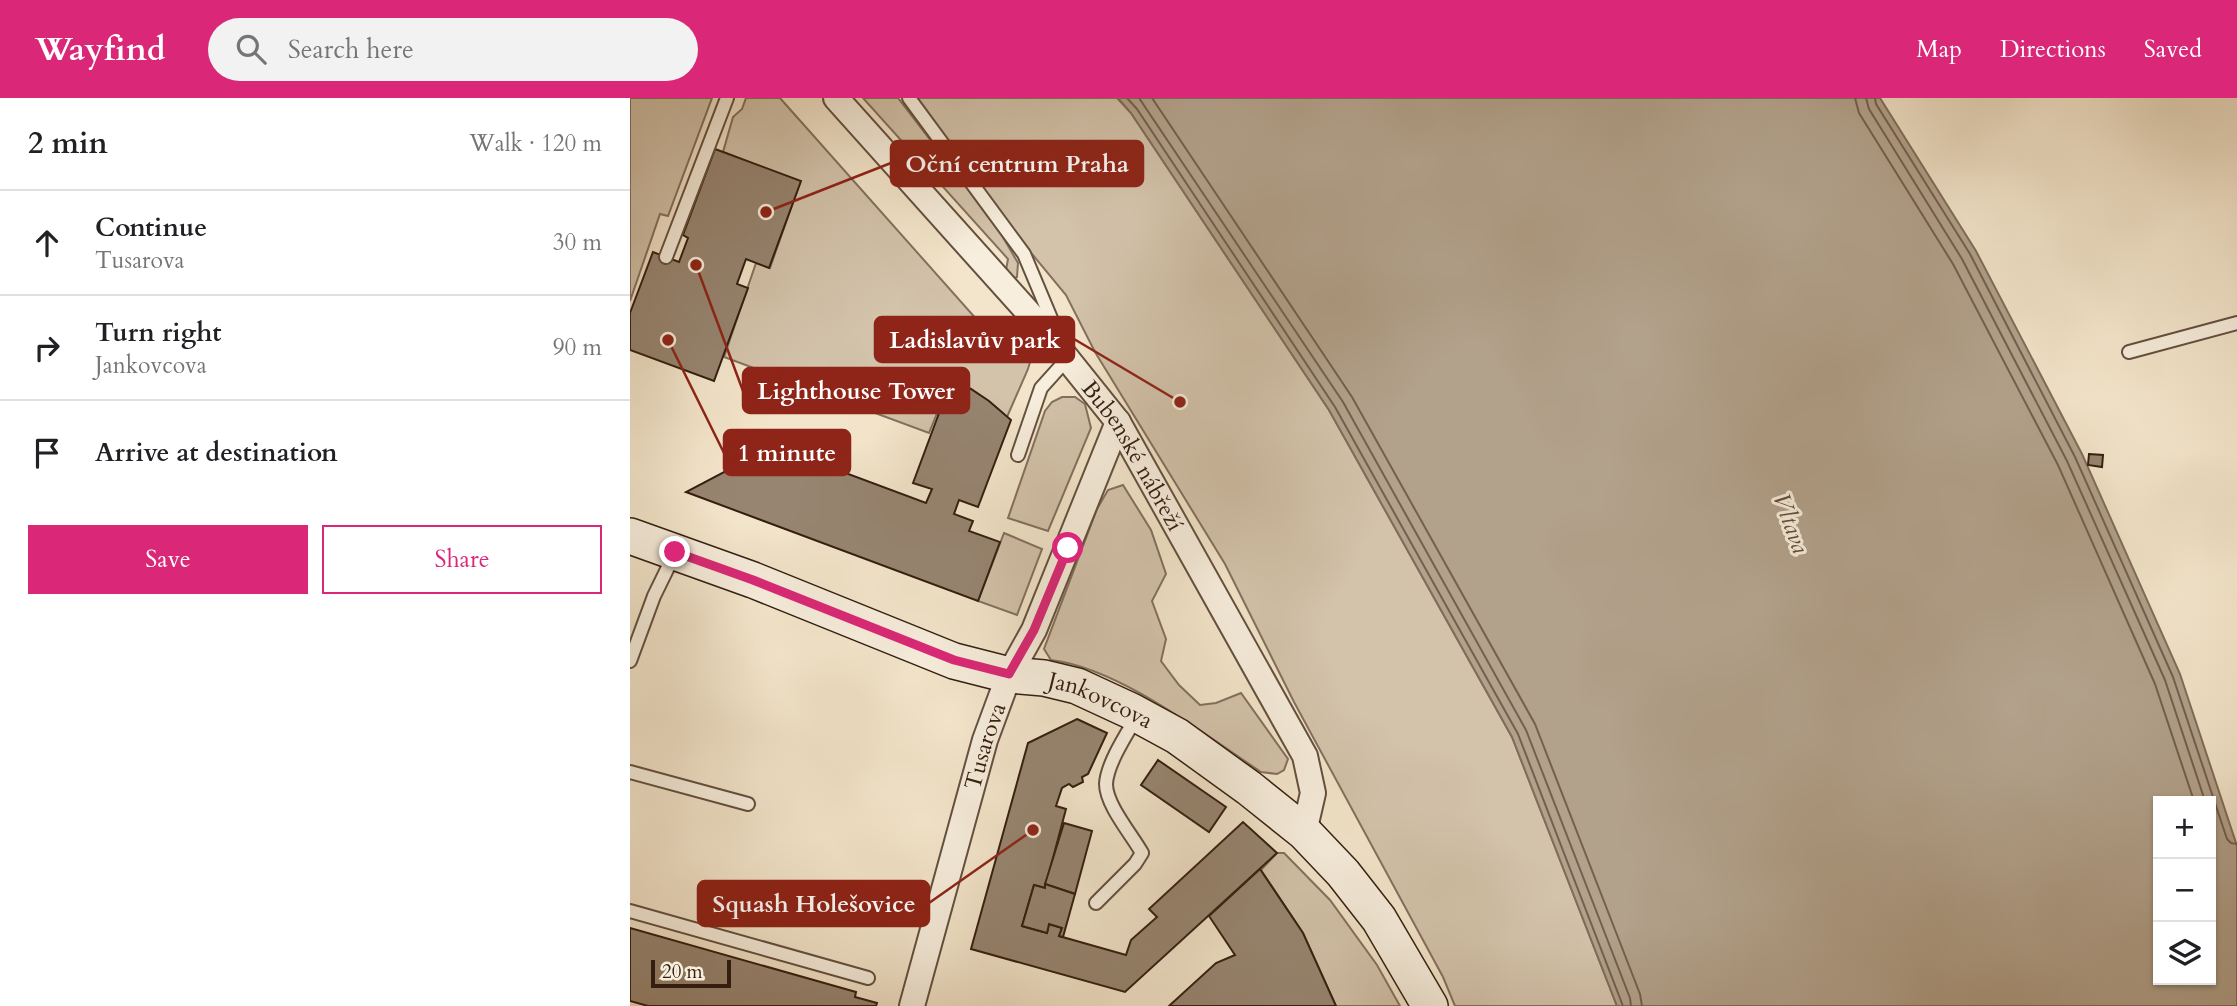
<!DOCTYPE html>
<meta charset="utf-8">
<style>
:root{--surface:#fff;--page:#f2f2f2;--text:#202124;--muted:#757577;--line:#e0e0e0;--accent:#db2777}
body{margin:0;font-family:Cardo,serif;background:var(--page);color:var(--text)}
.controls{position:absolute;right:21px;bottom:21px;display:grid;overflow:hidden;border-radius:0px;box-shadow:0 2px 5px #0004}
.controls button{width:63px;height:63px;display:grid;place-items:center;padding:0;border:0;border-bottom:2px solid var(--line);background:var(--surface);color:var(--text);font:35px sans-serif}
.scale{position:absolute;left:21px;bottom:18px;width:80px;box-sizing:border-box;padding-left:7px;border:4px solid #341e10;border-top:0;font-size:19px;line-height:24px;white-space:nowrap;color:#341e10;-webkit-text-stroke:5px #f7eedd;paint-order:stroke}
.stop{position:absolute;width:21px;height:21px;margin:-16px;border:5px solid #db2777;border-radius:50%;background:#fff}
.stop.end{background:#db2777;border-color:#fff;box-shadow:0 2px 7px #0008}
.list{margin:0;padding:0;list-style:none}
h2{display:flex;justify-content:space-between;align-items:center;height:91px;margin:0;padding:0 28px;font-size:30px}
h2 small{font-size:23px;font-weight:400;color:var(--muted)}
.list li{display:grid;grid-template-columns:46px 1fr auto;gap:21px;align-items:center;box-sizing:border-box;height:105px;padding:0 28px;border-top:2px solid var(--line)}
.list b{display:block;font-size:26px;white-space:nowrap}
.list p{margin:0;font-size:23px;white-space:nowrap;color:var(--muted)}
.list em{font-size:23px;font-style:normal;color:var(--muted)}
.actions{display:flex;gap:14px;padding:21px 28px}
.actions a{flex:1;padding:16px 0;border:2px solid var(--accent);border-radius:0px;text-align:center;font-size:24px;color:var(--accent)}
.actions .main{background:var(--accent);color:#fff}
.icon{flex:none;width:38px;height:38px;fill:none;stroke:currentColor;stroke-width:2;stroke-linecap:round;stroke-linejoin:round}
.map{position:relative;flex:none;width:1607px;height:908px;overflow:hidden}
header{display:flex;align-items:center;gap:42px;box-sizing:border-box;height:98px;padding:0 35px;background:var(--accent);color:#fff}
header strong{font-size:33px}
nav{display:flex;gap:38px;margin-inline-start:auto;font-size:24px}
.search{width:490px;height:63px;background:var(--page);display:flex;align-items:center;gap:18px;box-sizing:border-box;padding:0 24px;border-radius:38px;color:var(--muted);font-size:26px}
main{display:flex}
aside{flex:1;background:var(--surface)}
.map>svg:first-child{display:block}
.green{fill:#d3c3ab;stroke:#84705e;stroke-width:2}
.water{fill:#b2a18b;stroke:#806d5a;stroke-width:2;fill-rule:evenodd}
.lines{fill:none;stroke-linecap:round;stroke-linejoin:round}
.shore{stroke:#73604e;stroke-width:2}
.building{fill:#978571;stroke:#341e10;stroke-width:2}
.lane-casing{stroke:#64503f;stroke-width:16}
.street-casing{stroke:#64503f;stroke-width:28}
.secondary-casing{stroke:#341e10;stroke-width:38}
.lane{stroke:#f7eedd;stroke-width:12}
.street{stroke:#f7eedd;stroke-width:24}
.secondary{stroke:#f7eedd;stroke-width:35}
.route{stroke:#db2777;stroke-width:9}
.labels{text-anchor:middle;stroke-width:6;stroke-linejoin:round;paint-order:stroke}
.street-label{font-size:23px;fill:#341e10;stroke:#f7eedd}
.water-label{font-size:24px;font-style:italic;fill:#604c3b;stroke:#f7eedd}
.leader{fill:none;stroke:#8f2418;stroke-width:2.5}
.callout-dot{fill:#8f2418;stroke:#f7eedd;stroke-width:2.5}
.callout{fill:#8f2418;stroke:#8f2418;stroke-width:2.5}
.callout-label{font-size:24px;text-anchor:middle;font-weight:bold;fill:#fff}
</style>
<header>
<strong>Wayfind</strong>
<div class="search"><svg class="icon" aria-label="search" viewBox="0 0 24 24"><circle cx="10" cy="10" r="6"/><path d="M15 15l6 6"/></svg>Search here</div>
<nav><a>Map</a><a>Directions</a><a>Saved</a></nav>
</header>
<main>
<aside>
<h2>2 min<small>Walk · 120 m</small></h2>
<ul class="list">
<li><svg class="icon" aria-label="ahead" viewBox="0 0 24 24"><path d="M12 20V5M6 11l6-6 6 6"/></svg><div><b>Continue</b><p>Tusarova</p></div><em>30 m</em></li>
<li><svg class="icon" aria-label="right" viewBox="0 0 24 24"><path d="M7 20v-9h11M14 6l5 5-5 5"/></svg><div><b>Turn right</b><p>Jankovcova</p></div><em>90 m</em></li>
<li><svg class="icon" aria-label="arrive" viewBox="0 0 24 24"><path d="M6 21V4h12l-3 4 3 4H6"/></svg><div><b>Arrive at destination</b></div></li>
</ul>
<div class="actions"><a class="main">Save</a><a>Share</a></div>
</aside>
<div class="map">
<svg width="1607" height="908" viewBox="0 0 1607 908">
<rect width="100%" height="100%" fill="#f3e5cb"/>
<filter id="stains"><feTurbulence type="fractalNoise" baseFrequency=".00286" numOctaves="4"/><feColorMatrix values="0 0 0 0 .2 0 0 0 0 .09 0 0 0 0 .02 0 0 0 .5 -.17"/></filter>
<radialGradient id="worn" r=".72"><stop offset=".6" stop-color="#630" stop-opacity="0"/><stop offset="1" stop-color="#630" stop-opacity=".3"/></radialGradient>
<!-- green -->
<g class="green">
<path d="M0,0H82L38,118L30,116L0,203Z"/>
<path d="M116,0H150L380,259L399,240L403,254L398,271L377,319C359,302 342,292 320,283L299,335L94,259L126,165L140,170L170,84L93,54L103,19L112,11Z"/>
<path d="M233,0H268L367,129L388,165L387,179L383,181L376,172L378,161Z"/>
<path d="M273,0H487L501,15L699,312L882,639L987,908H825L813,879L664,604L595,466L465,254L436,197Z"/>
<path d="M432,299H445L455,306L461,330L418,433L378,420L415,313L422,304Z"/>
<path d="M493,387L521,432L536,476L522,503L536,541L531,563L549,587L570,607L586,605L611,595L658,661L654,672L647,676L631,674C574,636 489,570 421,562L414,551L467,411L478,392Z"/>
<path d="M374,435L412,451L387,517L348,503Z"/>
<path d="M647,755H654L700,802L747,867L770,908H706L673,835L631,772Z"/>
</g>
<!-- water -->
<path class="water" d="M488,0H1250L1346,153L1452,356L1550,576L1607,748V908H987L882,639L699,312L501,15ZM1528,703H1581V882H1528Z"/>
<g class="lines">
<!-- shore -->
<g class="shore">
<path d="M497,0L507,11L705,309L888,636L993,908"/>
<path d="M509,0L713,304L896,632L1000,900L1001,908"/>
<path d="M522,0L722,299L905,626L1010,896L1012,908"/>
<path d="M1225,0L1229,15L1323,166L1428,367L1525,586L1564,703"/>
<path d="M1236,0L1239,11L1332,161L1437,363L1535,582L1575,703"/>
<path d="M1245,0L1246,6L1340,156L1445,359L1543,579L1597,741L1601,745L1607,746"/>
</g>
</g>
<!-- building -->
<g class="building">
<path d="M85,51L171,83L139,170L116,161L107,186L118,190L84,283L0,252V215L23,154L49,164L58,140L53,137Z"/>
<path d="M321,283L341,291L359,303L381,322L348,409L329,402L324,416L343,423L339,433L370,444L348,503L56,394L130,355L150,363L154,352L296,405L302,391L283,385Z"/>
<path d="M1459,356L1473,357L1472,369L1458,367Z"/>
<path d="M447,621L477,635L458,676L452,679L453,684L443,689L439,686L432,690L426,708L436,711L415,790L404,787L392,828L417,835L419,826L432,830L429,838L496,857L501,842L527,819L519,811L613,724L647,755L495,894L341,851L398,645Z"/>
<path d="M528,662L596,709L579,734L511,687Z"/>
<path d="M434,725L462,733L445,796L415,786Z"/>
<path d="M630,771L673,835L706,908H539L586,865L605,857L579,818Z"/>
<path d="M415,786L445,796L433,839L429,838L432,830L419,826L417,835L392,828L404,787L415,790Z"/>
<path d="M0,830L226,894L225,899L247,905L246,908H18L0,903Z"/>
</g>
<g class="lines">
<defs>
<g id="lane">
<path d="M279,0L394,156L428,237"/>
<path d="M36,159L97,0"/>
<path d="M1499,254L1607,225"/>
<path d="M388,357L411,290L438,260"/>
<path d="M0,563L24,498L45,455"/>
<path d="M0,674L118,706"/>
<path d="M466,805L505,766L512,755C502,737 476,707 476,686C477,666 496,637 506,620"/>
<path d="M0,813L238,880"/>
</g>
<g id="street">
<path id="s1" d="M206,0L415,233L488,324L675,658L683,695L674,734"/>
<path id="s2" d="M282,908L355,642L379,577L404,532L488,324"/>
</g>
<g id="secondary">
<path id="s3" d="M0,438L123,482L324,563L379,577L414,580L447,588L501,613L547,638L619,690L674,734L713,775L749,821L800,908"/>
</g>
</defs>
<!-- lane casing -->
<use href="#lane" class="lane-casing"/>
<!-- street casing -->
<use href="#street" class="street-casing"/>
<!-- secondary casing -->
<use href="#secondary" class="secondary-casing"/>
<!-- lane -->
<use href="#lane" class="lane"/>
<!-- street -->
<use href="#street" class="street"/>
<!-- secondary -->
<use href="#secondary" class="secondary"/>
</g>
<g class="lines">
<!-- route -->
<path class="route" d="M45,454L123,482L324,562L379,576L404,532L438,450"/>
</g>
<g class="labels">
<!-- street labels -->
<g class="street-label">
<text dy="8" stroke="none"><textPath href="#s1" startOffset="466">Bubenské nábřeží</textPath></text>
<text dy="8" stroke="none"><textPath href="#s3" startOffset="500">Jankovcova</textPath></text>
<text dy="8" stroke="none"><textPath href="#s2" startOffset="270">Tusarova</textPath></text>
</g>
<!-- water labels -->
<g class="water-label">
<text transform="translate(1161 425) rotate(70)" y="8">Vltava</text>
</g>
</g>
<!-- callouts -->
<path class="leader" d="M136 114L261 65M550 304L444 241M66 167L113 293M38 242L94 355M403 732L299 805"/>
<g class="callout-dot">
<circle cx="136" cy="114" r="7"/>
<circle cx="550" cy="304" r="7"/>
<circle cx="66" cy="167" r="7"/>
<circle cx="38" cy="242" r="7"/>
<circle cx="403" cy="732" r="7"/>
</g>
<g class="callout">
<rect x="261" y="43" width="252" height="45" rx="7"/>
<rect x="245" y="219" width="199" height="45" rx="7"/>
<rect x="113" y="270" width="226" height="45" rx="7"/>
<rect x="94" y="332" width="126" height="45" rx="7"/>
<rect x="68" y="783" width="231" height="45" rx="7"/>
</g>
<g class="callout-label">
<text x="387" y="74">Oční centrum Praha</text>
<text x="345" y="250">Ladislavův park</text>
<text x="226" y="301">Lighthouse Tower</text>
<text x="157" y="363">1 minute</text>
<text x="184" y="814">Squash Holešovice</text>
</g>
<rect width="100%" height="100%" filter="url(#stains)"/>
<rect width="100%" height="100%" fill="url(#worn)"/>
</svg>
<div class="controls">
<button>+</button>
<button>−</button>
<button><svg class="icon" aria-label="layers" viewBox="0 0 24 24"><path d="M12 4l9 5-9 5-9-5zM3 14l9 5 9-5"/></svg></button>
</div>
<div class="scale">20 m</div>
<div class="stop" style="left:438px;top:450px"></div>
<div class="stop end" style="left:45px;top:454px"></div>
</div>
</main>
